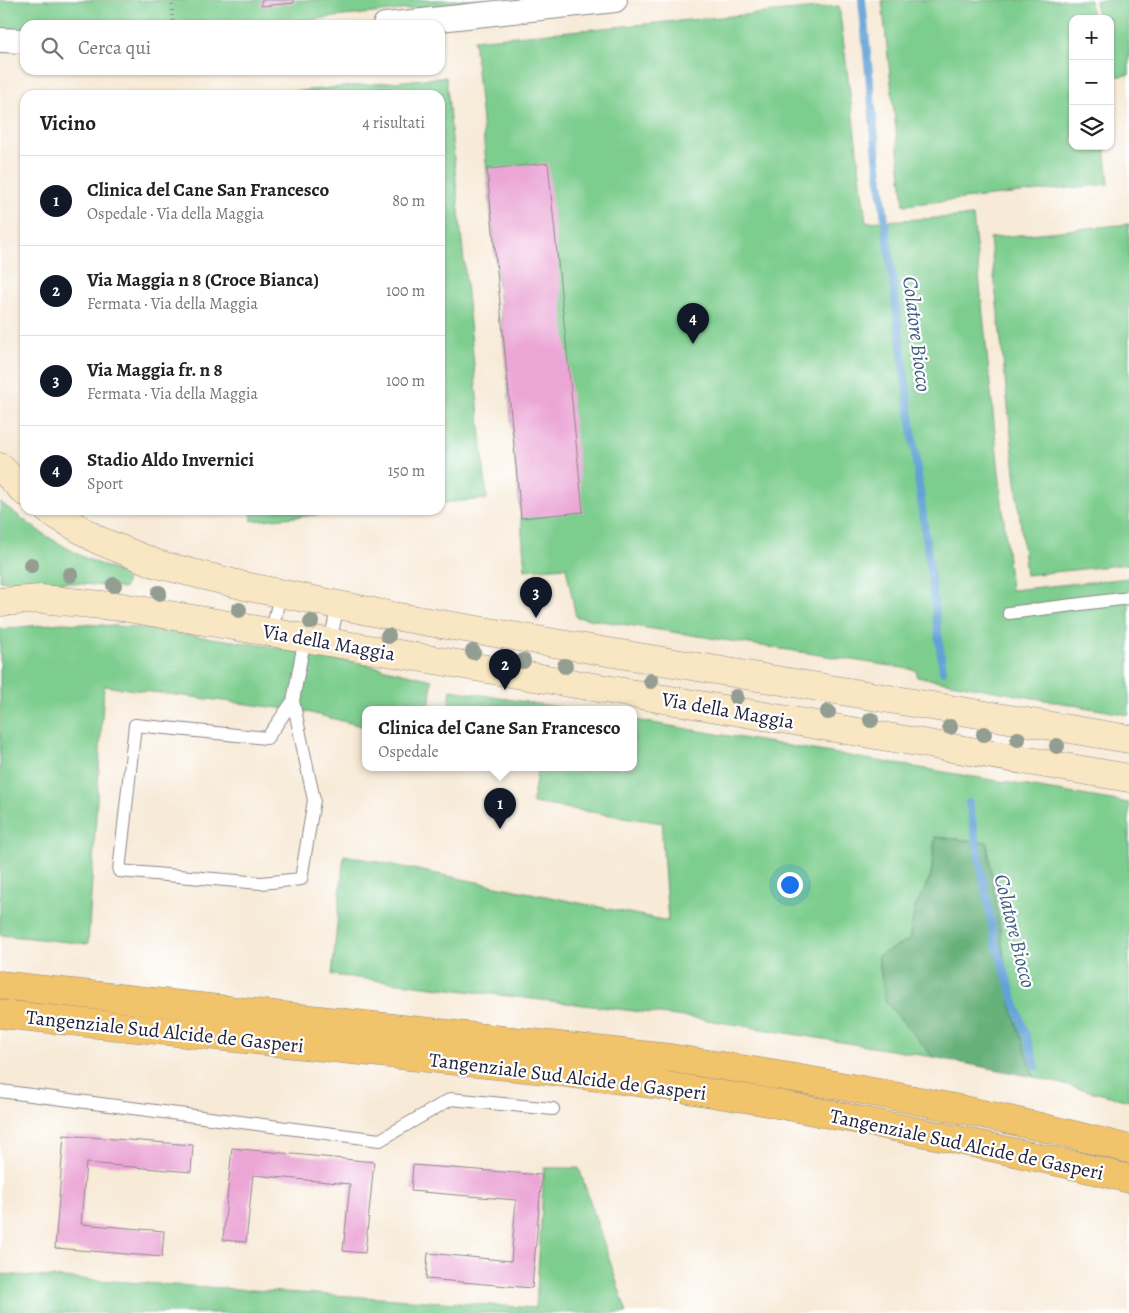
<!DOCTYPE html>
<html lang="it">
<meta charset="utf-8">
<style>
:root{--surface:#fff;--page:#f2f2f2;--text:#222;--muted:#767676;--line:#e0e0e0;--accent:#111827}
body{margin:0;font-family:Alegreya,serif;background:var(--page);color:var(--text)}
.controls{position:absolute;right:15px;top:15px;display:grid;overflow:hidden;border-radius:10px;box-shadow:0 1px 4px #0004}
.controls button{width:45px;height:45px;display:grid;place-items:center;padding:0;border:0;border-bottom:1px solid var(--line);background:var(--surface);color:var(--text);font:25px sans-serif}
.you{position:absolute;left:789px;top:884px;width:18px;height:18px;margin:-12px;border:4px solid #fff;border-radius:50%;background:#1a73e8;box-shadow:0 0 0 8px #1a73e833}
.badge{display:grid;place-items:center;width:32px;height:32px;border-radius:50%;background:var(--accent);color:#fff;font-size:16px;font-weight:700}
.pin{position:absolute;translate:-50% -41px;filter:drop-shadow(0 1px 2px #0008)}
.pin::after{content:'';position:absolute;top:26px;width:18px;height:15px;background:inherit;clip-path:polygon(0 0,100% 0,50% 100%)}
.popup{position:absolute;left:362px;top:706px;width:275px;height:65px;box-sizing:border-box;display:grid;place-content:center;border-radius:10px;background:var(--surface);filter:drop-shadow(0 1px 4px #0005);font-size:16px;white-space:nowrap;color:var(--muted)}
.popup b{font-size:19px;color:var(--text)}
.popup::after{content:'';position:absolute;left:50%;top:100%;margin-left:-10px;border:10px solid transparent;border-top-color:var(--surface)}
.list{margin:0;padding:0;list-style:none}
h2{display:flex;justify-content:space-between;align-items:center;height:65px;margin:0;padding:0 20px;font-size:21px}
h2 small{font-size:16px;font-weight:400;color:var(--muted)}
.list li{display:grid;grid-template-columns:32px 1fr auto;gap:15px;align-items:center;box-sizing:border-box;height:90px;padding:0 20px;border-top:1px solid var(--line)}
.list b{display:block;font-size:19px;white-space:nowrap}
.list p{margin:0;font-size:16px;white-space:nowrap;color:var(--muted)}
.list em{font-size:16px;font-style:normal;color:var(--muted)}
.icon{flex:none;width:28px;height:28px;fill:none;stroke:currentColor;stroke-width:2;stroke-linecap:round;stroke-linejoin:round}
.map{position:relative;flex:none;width:1129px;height:1313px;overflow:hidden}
.search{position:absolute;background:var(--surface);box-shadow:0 1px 4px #0004;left:20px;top:20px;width:425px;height:55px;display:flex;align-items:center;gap:12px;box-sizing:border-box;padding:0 18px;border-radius:15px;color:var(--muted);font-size:19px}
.panel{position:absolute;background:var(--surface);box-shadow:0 1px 4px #0004;left:20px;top:90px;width:425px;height:425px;border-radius:15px}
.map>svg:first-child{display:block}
.green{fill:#7dcd8e;stroke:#507864}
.forest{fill:#66b079;stroke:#44695a}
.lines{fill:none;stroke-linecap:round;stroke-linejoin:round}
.stream{stroke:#62a2d5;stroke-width:8}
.building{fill:#eba6d6}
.lane-casing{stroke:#8c8689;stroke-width:14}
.street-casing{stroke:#8c8689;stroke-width:26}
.secondary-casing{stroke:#8c8689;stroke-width:29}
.highway-casing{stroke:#8c8689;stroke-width:29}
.path{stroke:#8c8689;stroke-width:3;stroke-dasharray:1 4;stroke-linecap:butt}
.lane{stroke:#fff;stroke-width:12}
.street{stroke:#fff;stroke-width:24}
.secondary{stroke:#f9e7c3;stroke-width:28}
.highway{stroke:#f1c36a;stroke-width:28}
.tree{fill:#939d91}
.labels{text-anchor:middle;stroke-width:4.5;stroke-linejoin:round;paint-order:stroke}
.street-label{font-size:20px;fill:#22223b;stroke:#fff}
.water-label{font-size:21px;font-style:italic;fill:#3f5c80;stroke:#fff}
</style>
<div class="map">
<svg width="1129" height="1313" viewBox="0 0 1129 1313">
<rect width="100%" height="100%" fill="#fff"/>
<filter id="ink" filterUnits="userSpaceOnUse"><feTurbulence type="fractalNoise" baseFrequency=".02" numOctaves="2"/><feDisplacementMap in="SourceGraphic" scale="10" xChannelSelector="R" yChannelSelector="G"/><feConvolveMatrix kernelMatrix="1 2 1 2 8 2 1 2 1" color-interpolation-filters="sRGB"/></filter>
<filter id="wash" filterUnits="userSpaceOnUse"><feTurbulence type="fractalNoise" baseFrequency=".0096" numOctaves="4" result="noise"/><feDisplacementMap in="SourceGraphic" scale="20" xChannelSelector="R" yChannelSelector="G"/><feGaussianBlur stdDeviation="1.12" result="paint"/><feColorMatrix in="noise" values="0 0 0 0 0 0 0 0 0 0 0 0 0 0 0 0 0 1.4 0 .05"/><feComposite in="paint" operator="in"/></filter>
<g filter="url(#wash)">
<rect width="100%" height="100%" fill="#f7ead7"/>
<!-- green -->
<g class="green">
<path d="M0,0H495L259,25H25V36L0,35Z"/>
<path d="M882,0H1090L1092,19H1073V146H1105L1109,184L904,205Z"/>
<path d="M1095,0H1129V75L1110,77V19H1098Z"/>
<path d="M839,6L866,222L973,216L1011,590L1129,578V715L917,677L916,670L576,617L566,567L525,570L521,518L474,40Z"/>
<path d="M446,77L487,499L440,503V95H257Z"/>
<path d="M1129,224V564L1026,575L990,238Z"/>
<path d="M0,502L43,534L83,557L128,576L124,589C83,583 42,579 0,581Z"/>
<path d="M251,510H368L252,521Z"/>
<path d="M62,623L134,627L275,647L332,659L360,663L432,680L429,710H366V727L303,711L104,686L88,944L0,935V629Z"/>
<path d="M451,690L576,710H448Z"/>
<path d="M634,720L1129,803V1101L1034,1077L1012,1010L987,842L935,837L931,875L915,908L909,940L885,1001L933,1057L701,1019L332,975L344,855L668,921L662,837L663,823L532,803L538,768H634Z"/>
<path d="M544,1168H579L627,1313H0V1274L536,1308Z"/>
</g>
<!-- forest -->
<path class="forest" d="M935,837L987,842L1012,1010L1034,1077L933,1057L885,1001L878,956L909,940L915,908L931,875Z"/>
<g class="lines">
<!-- stream -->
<g class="stream">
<path d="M862,0L877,158L943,671"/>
<path d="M969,803L995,942L1036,1066"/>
</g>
</g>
<g id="blocks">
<!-- building -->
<g class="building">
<path d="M261,0H294V3L261,6Z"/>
<path d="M548,163L583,512L521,518L487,169Z"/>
<path d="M64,1135L193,1145L191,1172L86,1163L81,1224L164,1231L162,1257L55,1248Z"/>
<path d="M232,1148L374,1162L365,1253L343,1251L350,1184L253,1175L246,1242L223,1240Z"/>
<path d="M413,1165L542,1175L532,1288L426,1279L428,1253L511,1261L516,1200L411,1191Z"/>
</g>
</g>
</g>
<g filter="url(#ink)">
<use href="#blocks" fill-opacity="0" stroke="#8c8689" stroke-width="1"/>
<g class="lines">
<defs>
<g id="lane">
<path d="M1009,613L1129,598"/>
<path d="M272,632L280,593"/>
<path d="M330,642L338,605"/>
<path d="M293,701L314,800L301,879L261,883L119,871L135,725L267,738L293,701L305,637"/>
<path d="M0,1091L380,1140L451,1099L553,1109"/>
</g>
<g id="street">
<path d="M385,25L615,0"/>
<path d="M0,40L25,41"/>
</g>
<g id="secondary">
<path d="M0,467L25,492"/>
<path d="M48,510L98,540L157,564L249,587L393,616L1129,739"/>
<path d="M0,602L41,599L122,607L1129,778"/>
</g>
<g id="highway">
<path d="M0,985L670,1058C824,1081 978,1109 1129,1149"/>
<path d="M0,1014L544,1070L667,1086L762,1101L945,1137L1094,1170L1129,1179"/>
</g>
</defs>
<!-- lane casing -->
<use href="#lane" class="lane-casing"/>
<!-- street casing -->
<use href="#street" class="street-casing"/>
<!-- secondary casing -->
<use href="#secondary" class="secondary-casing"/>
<!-- highway casing -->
<use href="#highway" class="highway-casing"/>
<!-- path -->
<path class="path" d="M172,0L173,25"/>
<!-- lane -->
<use href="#lane" class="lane"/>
<!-- street -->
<use href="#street" class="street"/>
<!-- secondary -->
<use href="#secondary" class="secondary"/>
<!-- highway -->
<use href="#highway" class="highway"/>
</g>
<!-- trees -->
<g class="tree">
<circle cx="31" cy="565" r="8"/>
<circle cx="70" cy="575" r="8"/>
<circle cx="114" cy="585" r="8"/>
<circle cx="159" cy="593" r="8"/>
<circle cx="239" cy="610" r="8"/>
<circle cx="311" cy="622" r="8"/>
<circle cx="388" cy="636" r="8"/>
<circle cx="473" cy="652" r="8"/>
<circle cx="523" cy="661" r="8"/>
<circle cx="565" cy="666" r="8"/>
<circle cx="651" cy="681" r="8"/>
<circle cx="736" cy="697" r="8"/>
<circle cx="828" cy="712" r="8"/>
<circle cx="871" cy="720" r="8"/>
<circle cx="950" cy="727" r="8"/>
<circle cx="984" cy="734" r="8"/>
<circle cx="1018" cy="739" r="8"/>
<circle cx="1057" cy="746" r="8"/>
</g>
</g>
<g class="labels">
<!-- street labels -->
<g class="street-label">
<text transform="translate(329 642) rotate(10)" y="7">Via della Maggia</text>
<text transform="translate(728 710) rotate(10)" y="7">Via della Maggia</text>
<text transform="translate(165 1031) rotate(6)" y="7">Tangenziale Sud Alcide de Gasperi</text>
<text transform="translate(568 1076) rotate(7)" y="7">Tangenziale Sud Alcide de Gasperi</text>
<text transform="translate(967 1144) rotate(12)" y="7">Tangenziale Sud Alcide de Gasperi</text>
</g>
<!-- water labels -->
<g class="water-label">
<text transform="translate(917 334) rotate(83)" y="7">Colatore Biocco</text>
<text transform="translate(1015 931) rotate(76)" y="7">Colatore Biocco</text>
</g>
</g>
</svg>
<div class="controls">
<button>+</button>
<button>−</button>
<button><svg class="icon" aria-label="layers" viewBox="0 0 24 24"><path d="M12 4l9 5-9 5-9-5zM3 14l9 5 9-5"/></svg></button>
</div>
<div class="you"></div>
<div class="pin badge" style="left:500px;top:829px">1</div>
<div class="popup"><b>Clinica del Cane San Francesco</b>Ospedale</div>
<div class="pin badge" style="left:505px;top:690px">2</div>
<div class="pin badge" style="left:536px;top:618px">3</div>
<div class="pin badge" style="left:693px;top:344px">4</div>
<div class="search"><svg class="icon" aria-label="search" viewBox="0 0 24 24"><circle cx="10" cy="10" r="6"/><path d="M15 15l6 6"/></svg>Cerca qui</div>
<section class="panel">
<h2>Vicino<small>4 risultati</small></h2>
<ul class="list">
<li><span class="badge">1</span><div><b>Clinica del Cane San Francesco</b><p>Ospedale · Via della Maggia</p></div><em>80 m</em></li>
<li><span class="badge">2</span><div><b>Via Maggia n 8 (Croce Bianca)</b><p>Fermata · Via della Maggia</p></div><em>100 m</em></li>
<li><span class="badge">3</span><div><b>Via Maggia fr. n 8</b><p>Fermata · Via della Maggia</p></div><em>100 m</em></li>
<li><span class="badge">4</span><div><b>Stadio Aldo Invernici</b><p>Sport</p></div><em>150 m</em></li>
</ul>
</section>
</div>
